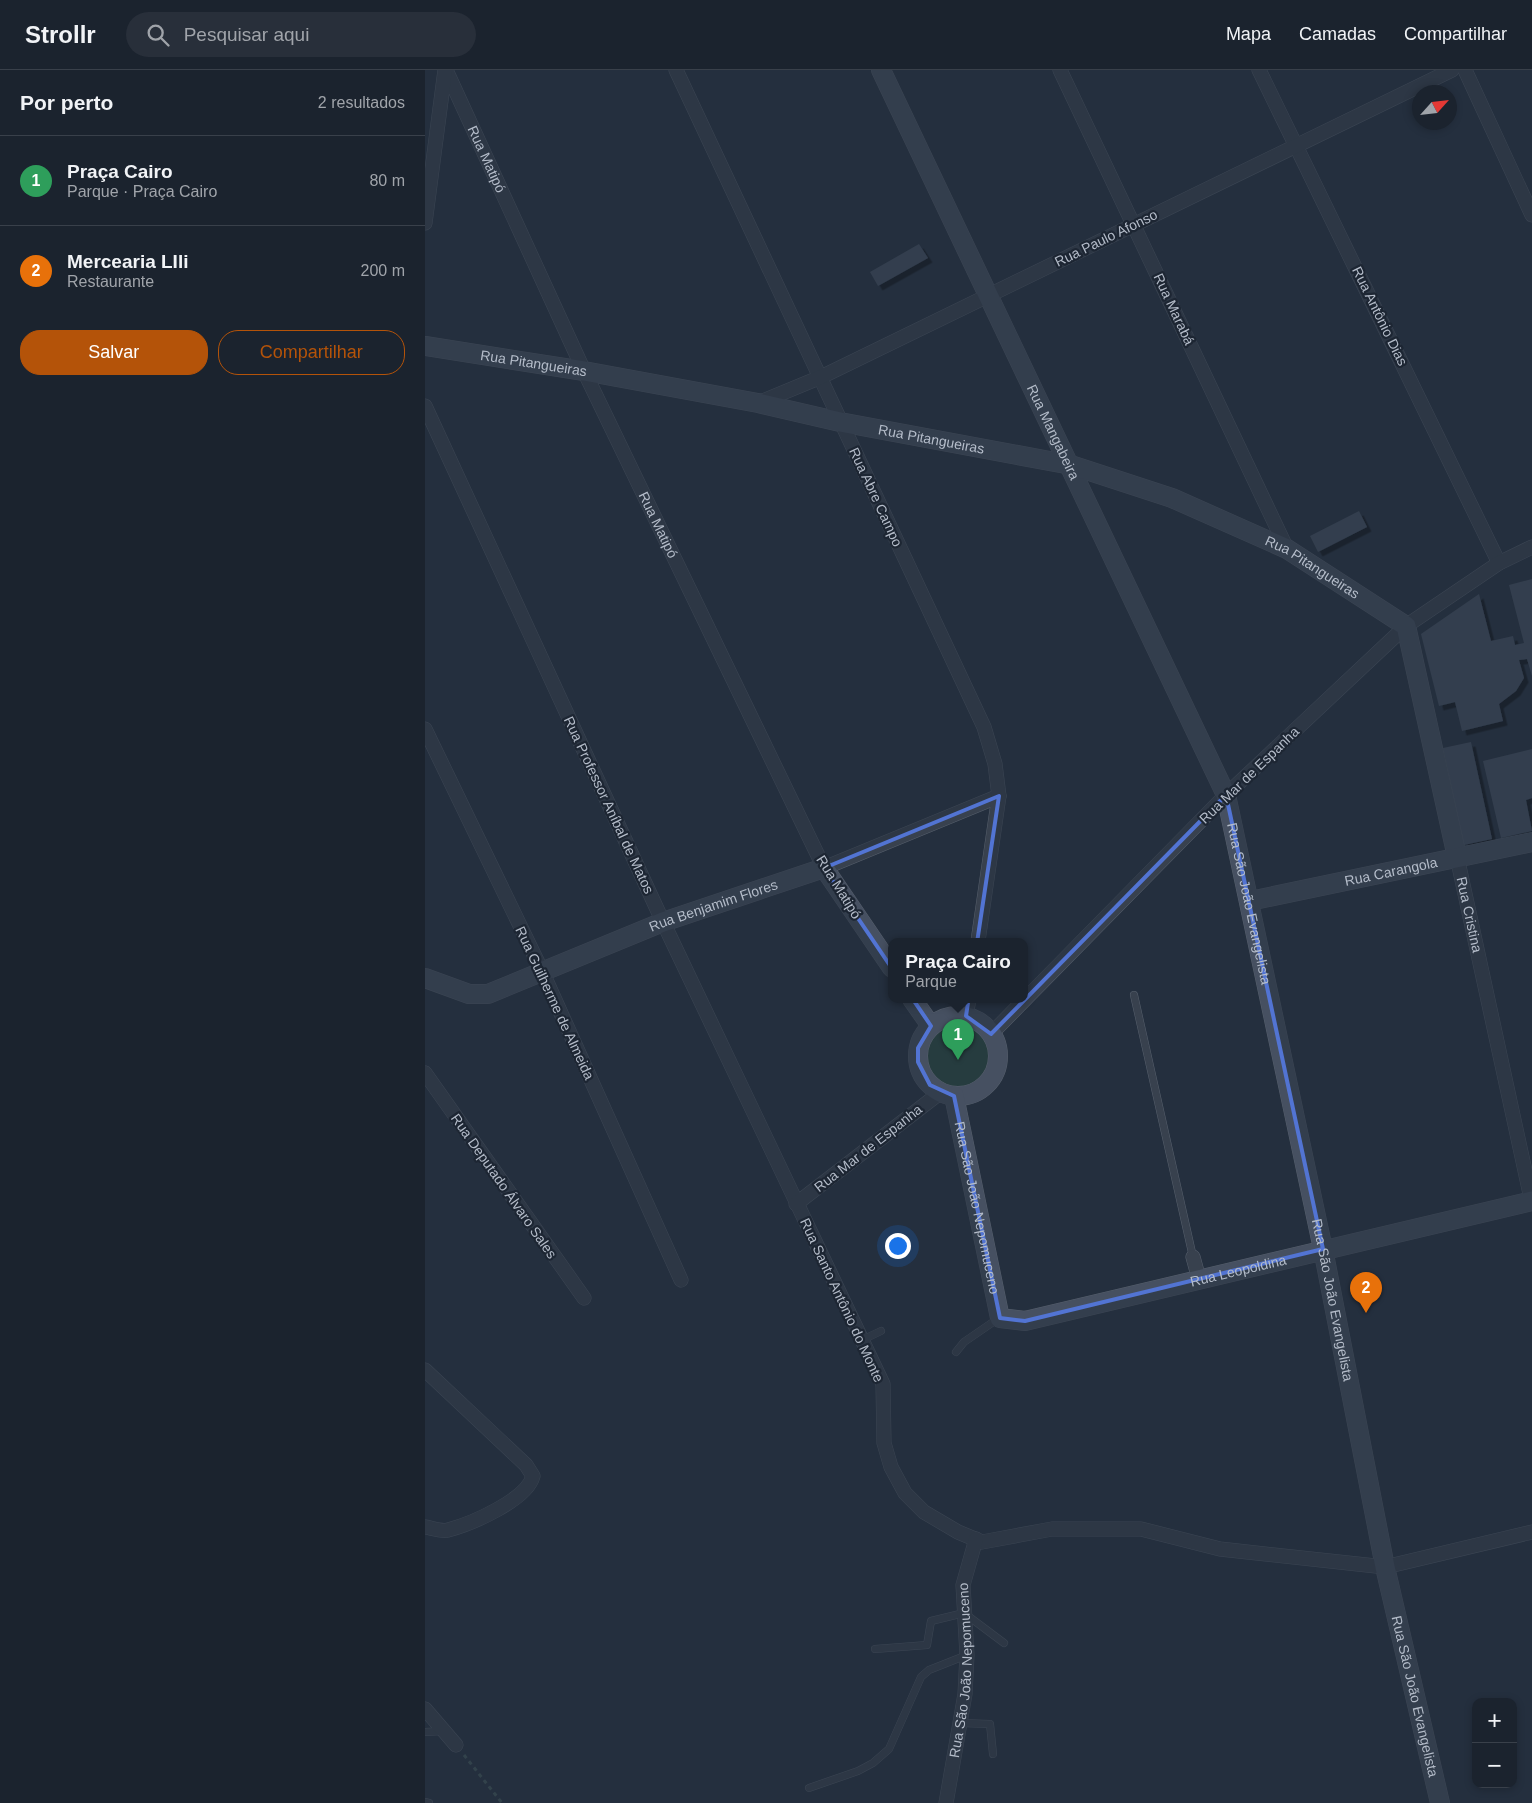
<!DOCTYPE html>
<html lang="pt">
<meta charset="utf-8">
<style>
:root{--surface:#1b232e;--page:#282f3a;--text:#f1f3f6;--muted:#a0a4aa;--line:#39404a;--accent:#b45309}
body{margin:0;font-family:Arial,sans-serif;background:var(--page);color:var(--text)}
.controls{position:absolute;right:15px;bottom:15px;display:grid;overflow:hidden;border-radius:10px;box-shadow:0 2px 8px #0003}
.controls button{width:45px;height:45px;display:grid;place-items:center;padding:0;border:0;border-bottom:1px solid var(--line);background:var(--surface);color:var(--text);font:25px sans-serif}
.compass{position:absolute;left:987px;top:15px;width:45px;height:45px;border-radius:50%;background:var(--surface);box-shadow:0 2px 8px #0003;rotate:63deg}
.you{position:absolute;left:472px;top:1175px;width:18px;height:18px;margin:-12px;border:4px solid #fff;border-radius:50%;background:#1a73e8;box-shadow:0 0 0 8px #1a73e833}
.badge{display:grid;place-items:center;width:32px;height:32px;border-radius:50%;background:var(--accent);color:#fff;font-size:16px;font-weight:700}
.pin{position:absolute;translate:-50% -41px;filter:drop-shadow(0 1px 2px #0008)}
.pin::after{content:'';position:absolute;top:26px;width:18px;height:15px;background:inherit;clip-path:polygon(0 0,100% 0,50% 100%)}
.popup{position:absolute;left:463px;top:868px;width:140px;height:65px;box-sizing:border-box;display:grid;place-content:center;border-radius:10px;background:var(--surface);filter:drop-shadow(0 1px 4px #0005);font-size:16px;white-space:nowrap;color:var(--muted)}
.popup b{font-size:19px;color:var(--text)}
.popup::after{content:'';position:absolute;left:50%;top:100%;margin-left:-10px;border:10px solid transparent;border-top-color:var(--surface)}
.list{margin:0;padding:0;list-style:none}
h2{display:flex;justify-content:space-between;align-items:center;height:65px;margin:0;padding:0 20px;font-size:21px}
h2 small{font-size:16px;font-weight:400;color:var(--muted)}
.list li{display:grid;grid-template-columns:32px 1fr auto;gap:15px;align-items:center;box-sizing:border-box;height:90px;padding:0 20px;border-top:1px solid var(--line)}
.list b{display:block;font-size:19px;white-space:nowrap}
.list p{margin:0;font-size:16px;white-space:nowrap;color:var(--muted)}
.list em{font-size:16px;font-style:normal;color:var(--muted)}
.actions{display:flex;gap:10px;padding:15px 20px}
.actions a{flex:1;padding:11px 0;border:1px solid var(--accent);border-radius:20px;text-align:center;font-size:18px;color:var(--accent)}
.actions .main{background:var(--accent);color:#fff}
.icon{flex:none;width:28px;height:28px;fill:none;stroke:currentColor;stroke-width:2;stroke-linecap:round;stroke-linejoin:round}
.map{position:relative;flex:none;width:1107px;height:1733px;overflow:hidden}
header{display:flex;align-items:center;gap:30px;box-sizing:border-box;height:70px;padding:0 25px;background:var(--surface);border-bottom:1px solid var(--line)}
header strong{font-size:24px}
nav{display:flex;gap:28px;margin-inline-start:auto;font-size:18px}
.search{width:350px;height:45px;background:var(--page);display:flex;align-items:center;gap:12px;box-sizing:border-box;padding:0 18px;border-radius:28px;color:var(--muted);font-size:19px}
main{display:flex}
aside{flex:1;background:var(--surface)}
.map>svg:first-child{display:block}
.green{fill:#263c3f}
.building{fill:#455162;filter:url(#shadow)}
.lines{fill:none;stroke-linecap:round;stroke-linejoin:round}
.lane-casing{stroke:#565f6c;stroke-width:8}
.street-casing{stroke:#565f6c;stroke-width:15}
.secondary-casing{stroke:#565f6c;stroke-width:20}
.path{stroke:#44595c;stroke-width:3;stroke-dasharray:4 4;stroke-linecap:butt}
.lane{stroke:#38414e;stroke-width:7}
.street{stroke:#38414e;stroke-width:14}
.secondary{stroke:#465061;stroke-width:19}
.marked{fill:none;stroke:#5274d3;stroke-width:4;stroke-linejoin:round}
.labels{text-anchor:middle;stroke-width:4.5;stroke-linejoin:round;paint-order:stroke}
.street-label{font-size:14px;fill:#b4bcc9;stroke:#1d2633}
</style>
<header>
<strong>Strollr</strong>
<div class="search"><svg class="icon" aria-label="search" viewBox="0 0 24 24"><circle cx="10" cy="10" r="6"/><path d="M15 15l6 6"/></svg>Pesquisar aqui</div>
<nav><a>Mapa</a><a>Camadas</a><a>Compartilhar</a></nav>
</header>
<main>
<aside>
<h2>Por perto<small>2 resultados</small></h2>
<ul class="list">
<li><span class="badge" style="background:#2e9e5b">1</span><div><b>Praça Cairo</b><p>Parque · Praça Cairo</p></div><em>80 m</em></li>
<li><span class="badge" style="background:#e8710a">2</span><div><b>Mercearia LIli</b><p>Restaurante</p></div><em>200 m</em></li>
</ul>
<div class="actions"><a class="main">Salvar</a><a>Compartilhar</a></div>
</aside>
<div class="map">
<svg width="1107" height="1733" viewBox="0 0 1107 1733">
<defs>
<filter id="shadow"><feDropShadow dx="4.5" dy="4.5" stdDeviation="0" flood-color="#0009"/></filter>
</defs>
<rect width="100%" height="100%" fill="#242f3e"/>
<!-- green -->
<circle class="green" cx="533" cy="986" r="36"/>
<!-- building -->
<g class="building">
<path d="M494,174L503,188L453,216L445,202Z"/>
<path d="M934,441L942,457L893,482L885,466Z"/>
<path d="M1107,509V606L1102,589L1094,590L1099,608L1091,621L1074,634L1078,651L1037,661L1030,632L1014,636L996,564L1054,524L1066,571L1088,566L1090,575L1099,573L1084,515Z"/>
<path d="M1046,672L1067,769L1039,775L1018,678Z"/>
<path d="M1107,679V728L1101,730L1107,761L1076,768L1058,691Z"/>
</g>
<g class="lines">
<defs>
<g id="lane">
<path d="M709,925L768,1187"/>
<path d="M437,1270L456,1261"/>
<path d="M531,1282L539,1272L574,1248"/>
<path d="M450,1579L502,1575L506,1551L539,1543L579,1573"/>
<path d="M535,1653L565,1654L568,1684"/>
<path d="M0,1662L19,1661"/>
<path d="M384,1718L433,1701L448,1693L464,1679L496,1607L504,1600L542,1585"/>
<path d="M0,1732L4,1733"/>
</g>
<g id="street">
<path id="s1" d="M21,0L159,301L399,798L574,726"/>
<path d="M251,0L559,657L570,694L574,726L553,871"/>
<path d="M635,0L862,479"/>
<path d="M834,0L1074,493"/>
<path d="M1040,0L1107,145"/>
<path d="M0,153L20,0"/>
<path d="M333,333L396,307L1027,0"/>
<path d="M0,336L238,852L458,1314L459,1373L466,1397L480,1423L499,1442L533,1462L557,1472L627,1459H716L795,1479L960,1497L1107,1462"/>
<path d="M0,659L117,901L256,1210"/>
<path id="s2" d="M1032,787L1107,1133"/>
<path d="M541,946L544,929"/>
<path d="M566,964L801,725L981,556L1074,493L1107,477"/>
<path d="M0,1003L159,1228"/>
<path d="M371,1134L516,1022"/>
<path d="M768,1187L774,1209"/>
<path d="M0,1300L101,1395L108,1406C102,1430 46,1454 23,1460C16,1462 7,1458 0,1457"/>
<path d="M0,1639L31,1675"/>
<path id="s3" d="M521,1733L540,1624L542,1585L538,1515L551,1469"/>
</g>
<g id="secondary">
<path id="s4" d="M456,0L801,725L898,1179L960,1497L1015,1733"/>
<path id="s5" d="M0,276L159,301L333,333L415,352L646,395L747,428L862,479L981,556L1032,787"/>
<path id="s6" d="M825,831L1107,772"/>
<path id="s7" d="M0,908L44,924H63L238,852L399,798L467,898"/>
<path d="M487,929L506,956"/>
<circle cx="533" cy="986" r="40"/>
<path id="s8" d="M529,1026L575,1248L600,1251L1107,1131"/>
</g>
</defs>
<!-- lane casing -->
<use href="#lane" class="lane-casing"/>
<!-- street casing -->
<use href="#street" class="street-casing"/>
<!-- secondary casing -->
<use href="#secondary" class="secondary-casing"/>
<!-- path -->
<path class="path" d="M39,1685L77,1733"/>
<!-- lane -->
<use href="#lane" class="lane"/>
<!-- street -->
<use href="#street" class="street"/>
<!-- secondary -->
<use href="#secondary" class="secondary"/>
</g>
<!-- marked area -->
<path d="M0 0H1107V1733H0ZM801,725L898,1179L600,1251L575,1248L529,1026L505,1015L493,992V978L506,956L399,798L574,726L541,946L566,964Z" fill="#242f3e" fill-opacity=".55" fill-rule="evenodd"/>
<path class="marked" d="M801,725L898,1179L600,1251L575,1248L529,1026L505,1015L493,992V978L506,956L399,798L574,726L541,946L566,964Z"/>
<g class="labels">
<!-- street labels -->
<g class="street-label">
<text dy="5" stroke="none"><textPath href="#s1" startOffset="98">Rua Matipó</textPath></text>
<text transform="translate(681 168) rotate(-26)" y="5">Rua Paulo Afonso</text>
<text transform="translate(749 239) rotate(65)" y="5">Rua Marabá</text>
<text transform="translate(955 246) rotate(64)" y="5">Rua Antônio Dias</text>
<text dy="5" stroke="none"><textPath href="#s5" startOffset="110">Rua Pitangueiras</textPath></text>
<text dy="5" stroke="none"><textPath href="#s4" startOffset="401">Rua Mangabeira</textPath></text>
<text dy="5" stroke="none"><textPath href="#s5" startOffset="515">Rua Pitangueiras</textPath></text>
<text transform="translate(451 427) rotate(65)" y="5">Rua Abre Campo</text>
<text dy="5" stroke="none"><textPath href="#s1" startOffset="502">Rua Matipó</textPath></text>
<text dy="5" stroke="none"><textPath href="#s5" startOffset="920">Rua Pitangueiras</textPath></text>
<text transform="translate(824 705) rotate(-44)" y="5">Rua Mar de Espanha</text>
<text transform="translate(184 735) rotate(65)" y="5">Rua Professor Aníbal de Matos</text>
<text dy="5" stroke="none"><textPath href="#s6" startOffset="144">Rua Carangola</textPath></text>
<text transform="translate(414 817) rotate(58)" y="5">Rua Matipó</text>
<text dy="5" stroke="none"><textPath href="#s4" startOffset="914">Rua São João Evangelista</textPath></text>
<text dy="5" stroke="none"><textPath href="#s7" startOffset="308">Rua Benjamim Flores</textPath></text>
<text dy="5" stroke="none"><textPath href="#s2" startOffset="59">Rua Cristina</textPath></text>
<text transform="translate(130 933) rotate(65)" y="5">Rua Guilherme de Almeida</text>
<text transform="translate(443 1078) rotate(-38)" y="5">Rua Mar de Espanha</text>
<text transform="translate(79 1116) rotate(55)" y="5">Rua Deputado Álvaro Sales</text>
<text dy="5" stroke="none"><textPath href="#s8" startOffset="114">Rua São João Nepomuceno</textPath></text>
<text dy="5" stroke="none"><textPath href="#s8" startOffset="471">Rua Leopoldina</textPath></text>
<text dy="5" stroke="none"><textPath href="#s4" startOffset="1319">Rua São João Evangelista</textPath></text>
<text transform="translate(417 1230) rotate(65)" y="5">Rua Santo Antônio do Monte</text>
<text dy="5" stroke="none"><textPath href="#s3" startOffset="134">Rua São João Nepomuceno</textPath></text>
<text dy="5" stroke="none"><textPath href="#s4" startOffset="1724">Rua São João Evangelista</textPath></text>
</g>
</g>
</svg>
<div class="controls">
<button>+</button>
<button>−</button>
</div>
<svg class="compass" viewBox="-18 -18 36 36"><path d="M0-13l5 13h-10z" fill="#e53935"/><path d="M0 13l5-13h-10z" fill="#a0a4aa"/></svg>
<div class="you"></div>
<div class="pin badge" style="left:533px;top:990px;background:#2e9e5b">1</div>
<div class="popup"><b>Praça Cairo</b>Parque</div>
<div class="pin badge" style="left:941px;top:1243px;background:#e8710a">2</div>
</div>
</main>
